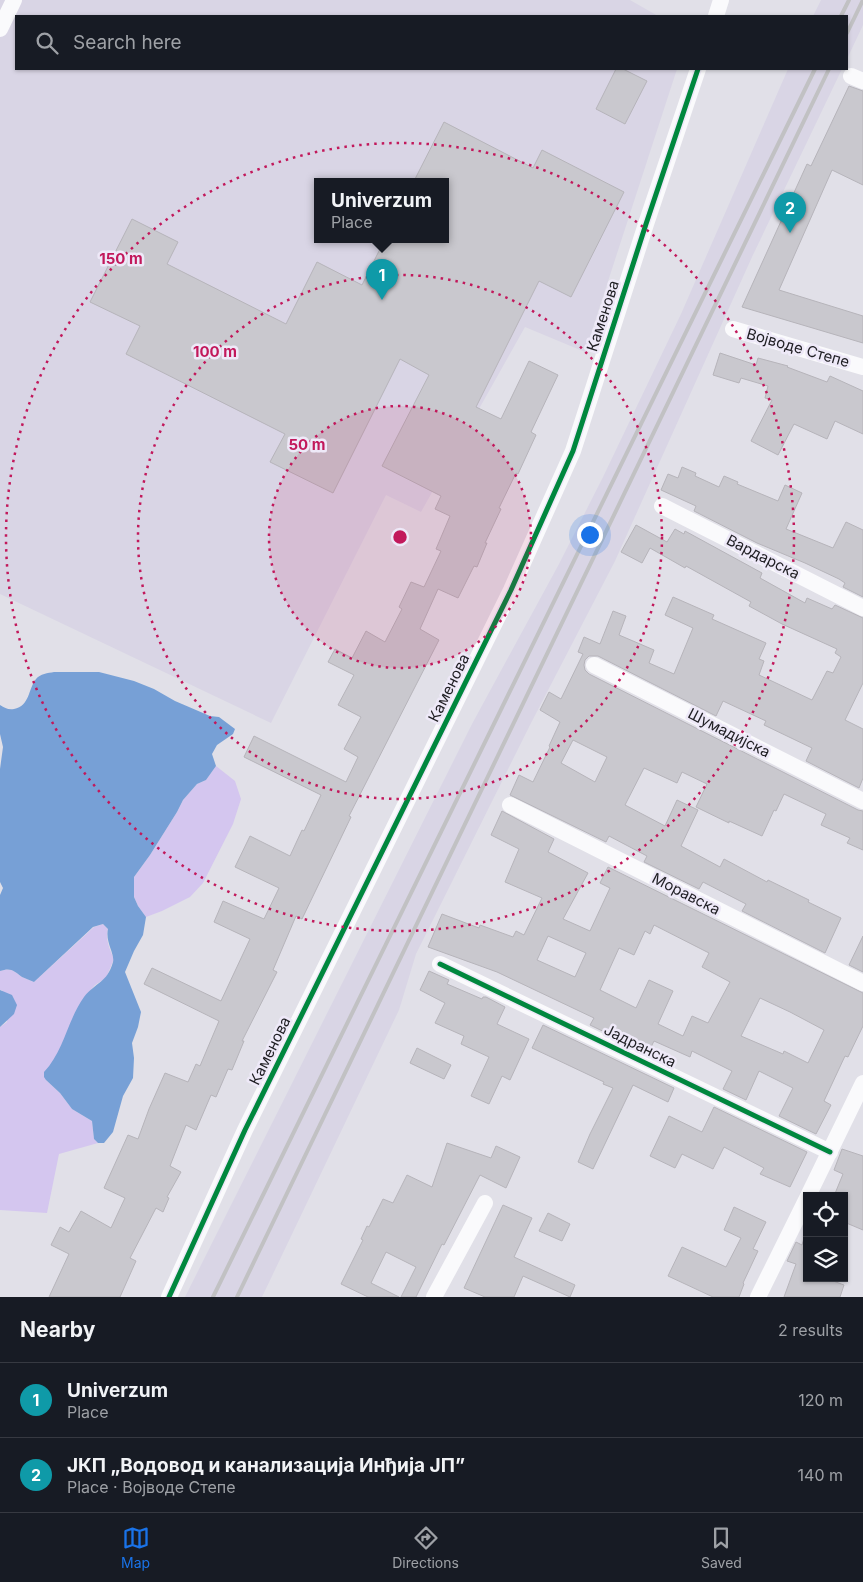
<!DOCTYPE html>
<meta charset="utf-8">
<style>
:root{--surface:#171b24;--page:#242831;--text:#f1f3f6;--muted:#9ea1a6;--line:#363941;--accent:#1a73e8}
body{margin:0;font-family:Inter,sans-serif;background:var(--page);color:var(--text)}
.controls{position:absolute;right:15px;bottom:15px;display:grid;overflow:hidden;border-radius:0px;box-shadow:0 1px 4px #0004}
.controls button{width:45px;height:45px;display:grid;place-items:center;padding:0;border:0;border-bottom:1px solid var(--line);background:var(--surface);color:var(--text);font:25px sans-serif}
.you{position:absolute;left:589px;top:534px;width:18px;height:18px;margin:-12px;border:4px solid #fff;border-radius:50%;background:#1a73e8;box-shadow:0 0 0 8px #1a73e833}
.badge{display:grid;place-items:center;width:32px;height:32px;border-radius:50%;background:var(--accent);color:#fff;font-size:16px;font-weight:700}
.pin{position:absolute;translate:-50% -41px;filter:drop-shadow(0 1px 2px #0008)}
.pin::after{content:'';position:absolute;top:26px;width:18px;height:15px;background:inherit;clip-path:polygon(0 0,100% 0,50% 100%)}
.popup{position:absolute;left:314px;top:178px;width:135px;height:65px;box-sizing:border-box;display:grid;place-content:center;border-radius:0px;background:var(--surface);filter:drop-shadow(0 1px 4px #0005);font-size:16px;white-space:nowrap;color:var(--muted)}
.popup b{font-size:19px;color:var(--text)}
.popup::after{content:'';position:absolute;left:50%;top:100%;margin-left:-10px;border:10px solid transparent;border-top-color:var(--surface)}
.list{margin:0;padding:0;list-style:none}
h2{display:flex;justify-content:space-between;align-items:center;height:65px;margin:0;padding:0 20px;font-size:21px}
h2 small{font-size:16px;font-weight:400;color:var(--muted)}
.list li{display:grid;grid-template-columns:32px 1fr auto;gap:15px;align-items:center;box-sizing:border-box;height:75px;padding:0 20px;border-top:1px solid var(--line)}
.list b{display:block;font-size:19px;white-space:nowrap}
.list p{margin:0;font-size:16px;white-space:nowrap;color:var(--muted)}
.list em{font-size:16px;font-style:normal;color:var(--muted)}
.icon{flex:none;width:28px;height:28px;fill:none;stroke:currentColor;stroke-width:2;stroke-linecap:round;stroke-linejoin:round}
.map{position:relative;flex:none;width:863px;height:1297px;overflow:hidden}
.search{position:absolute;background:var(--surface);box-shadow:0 1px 4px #0004;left:15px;right:15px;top:15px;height:55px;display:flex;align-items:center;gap:12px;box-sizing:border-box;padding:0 18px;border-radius:0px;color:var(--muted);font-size:19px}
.sheet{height:215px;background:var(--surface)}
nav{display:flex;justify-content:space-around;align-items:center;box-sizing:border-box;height:70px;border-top:1px solid var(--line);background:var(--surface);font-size:14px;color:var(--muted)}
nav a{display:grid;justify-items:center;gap:2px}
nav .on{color:var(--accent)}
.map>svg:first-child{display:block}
.built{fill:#d9d5e5;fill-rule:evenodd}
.green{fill:#d4c6ef}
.water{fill:#77a0d6}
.building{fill:#c9c8ce;stroke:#b6b4ba;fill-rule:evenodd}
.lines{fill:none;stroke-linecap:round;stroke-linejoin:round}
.minor{stroke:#fafafc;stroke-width:16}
.rail{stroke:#c1c1c3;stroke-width:4}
.cycleway-casing{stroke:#eee9f8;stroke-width:8}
.cycleway{stroke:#00873e;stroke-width:5}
.ring{fill:none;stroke:#c2185b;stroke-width:2.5;stroke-dasharray:2.5 5}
.labels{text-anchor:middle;stroke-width:5;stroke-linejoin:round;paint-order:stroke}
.street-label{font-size:15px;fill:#1f1e23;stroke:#eee9f8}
.centre{fill:#c2185b;stroke:#eee9f8;stroke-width:2.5}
.ring-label{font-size:15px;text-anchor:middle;font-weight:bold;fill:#c2185b;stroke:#eee9f8;stroke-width:5;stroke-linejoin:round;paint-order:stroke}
</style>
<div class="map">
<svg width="863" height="1297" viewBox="0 0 863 1297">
<rect width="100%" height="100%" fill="#e1e0e8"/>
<!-- built -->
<g class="built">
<path d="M0,0H630L658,16H16V69H677L585,352L525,327L421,512L386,495L271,723L0,594ZM318,181H446V239H318Z"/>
<path d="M821,0H863V25L847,59V16H813Z"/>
<path d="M788,69H842L752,257L615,561L530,725L416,954L399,1010L262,1297H185L472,724L559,564L603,477L681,314Z"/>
</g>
<!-- green -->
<g class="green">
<path d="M216,766L235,781L241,799L233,824L203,883L190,897L162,911L146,917L138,906L134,897V877L150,855L177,812L183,800L197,784L206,780Z"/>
<path d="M103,924L108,929C105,939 110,950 114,959L106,978L95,985L84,998L60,1050L51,1065L46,1080L60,1093L72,1109L92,1121L94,1139L98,1143L59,1154L47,1213L0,1210V1027L7,1022L2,990H0V971C11,967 14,971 22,977C26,979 30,980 34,982L94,927Z"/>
</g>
<!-- water -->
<g class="water">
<path d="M54,672H99L134,681L154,689L175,701L210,716L219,717L235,729L233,734L217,745L212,754L216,766L206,780L197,784L183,800L177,812L150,855L134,877V897L138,906L146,917L143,935L134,951L125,972L141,1012L138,1027L132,1043L134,1058L133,1078L123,1096L113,1132L104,1143H98L94,1139L92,1121L72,1109L60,1093L46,1080L44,1077V1072C64,1051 67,1021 84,997C96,982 107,983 113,962C115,954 105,942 108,929L103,924L93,927L34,982C30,980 26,979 22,977C14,971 11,967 0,971V895L3,888L0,882V769L3,747L0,734V705C5,708 8,710 14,709C30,706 28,689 36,679C40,674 48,673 54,672Z"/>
<path d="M0,990L12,995L17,1005L14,1014L0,1027Z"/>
</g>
<!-- building -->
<g class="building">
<path d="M616,69H623L647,81L625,124L596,109Z"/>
<path d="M849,86L863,91V185L832,170L779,290L863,316V343L742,307L807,164L811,166Z"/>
<path d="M444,122L533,168L542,150L624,192L571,297L539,281L476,407L501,419L529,361L558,375L531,432L536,435L518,474L516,473L499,508L501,509L485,543H487L477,567L474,566L458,598L438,589L420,629L439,640L349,816L351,817L302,919L296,916L273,970L277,972L242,1041H244L232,1070L228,1069L216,1097L211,1095L196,1130L186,1125L170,1166L181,1172L167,1197L169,1198L163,1212L156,1208L130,1258L136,1261L120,1297H49L69,1254L51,1245L60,1227L69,1232L81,1211L111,1228L125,1198L104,1188L128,1135L138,1139L149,1109L165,1073L188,1082L196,1064L200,1066L219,1021L144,984L152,968L221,1001L250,939L214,922L223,901L264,919L279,888L235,867L250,836L290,856L302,830L304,831L321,795L244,757L254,736L346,782L358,757L344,749L361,717L338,705L354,675L328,662L335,649L352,658L366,631L385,642L402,609L399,607L411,582L424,587L441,551L436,549L450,516L435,509L441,496L382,466L429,375L400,359L333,493L270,462L285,434L126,354L140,326L90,302L132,219L178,242L167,264L286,324L317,262L362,285L385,239H446V181H414Z"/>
<path d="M720,353L756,365L758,358L788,366L787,367L827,382L830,376L863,391V434L835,421L827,439L794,424L778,455L751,441L772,400L765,398L768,386L741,378L739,383L713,375Z"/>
<path d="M682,467L696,473L695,476L719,487L724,476L738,482L737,484L778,501L785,485L802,493L786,529L833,548L846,522L863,530V597L843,587L845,583L839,579L805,563L757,543L694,511L696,506L661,490L668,474L678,478Z"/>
<path d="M636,525L667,542L675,529L684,534L685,531L762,573L760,578L805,603L807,598L832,609L835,605L863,618V683L845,720L863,729V778L859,788L806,761L812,748L764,725L766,721L723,701L716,716L598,656H589L585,660L584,665L585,670L589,674L858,810L863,811V850L847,843L850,838L821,825L826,814L784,794L776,811L774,810L762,836L729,821V823L696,807L707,784L682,772L677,783L644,768L625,805L665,826L677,800L698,810L681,846L720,867L724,859L767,882L768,880L809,900L808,902L841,918L825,953L742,911L746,904L703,882L699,889L644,862L647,856L609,836L606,842L510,795L519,775L533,782L550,747L549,746L560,722L540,710L549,692L561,699L583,654L578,652L584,637L600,644L613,611L626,616L619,635L654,650L649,663L674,674L693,628L665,615L673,597L714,615L712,619L766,643L759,659L764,661L759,675L812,700L827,671L833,673L841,657L835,653L837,649L782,624L749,606L751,602L686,566L685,568L650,548L642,563L621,552ZM573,740L607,757L595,782L561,763Z"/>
<path d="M502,811L554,839L548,852L588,873L563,919L590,931L610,888L600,883L608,867L863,993V1026L848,1057L845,1056L824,1101L831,1105L816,1134L779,1116L793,1088L759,1071L746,1100L723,1089L732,1071L692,1051L690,1057L654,1041L648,1053L590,1025L594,1018L497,972L428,947L442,914L479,928L480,925L513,937L516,931L524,935L542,898L505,882L519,849L491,835ZM654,925L709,953L702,967L730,982L708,1023L692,1016L683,1036L658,1024L673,991L649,980L636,1008L600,990L619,948L634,955L645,931L650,934ZM548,936L586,953L575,977L537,960ZM760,998L790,1012L824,1030L808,1063L784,1051L783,1054L741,1036Z"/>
<path d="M863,936V972L849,965Z"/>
<path d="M429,971L449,980L447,984L482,999L483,997H486L505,1007L497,1024L529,1039L510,1080L502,1076L489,1104L471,1096L489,1057L461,1044L464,1036L435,1023L445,1003L420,990Z"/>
<path d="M543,1025L674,1088L668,1102L633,1085L593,1169L578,1162L590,1134L613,1088L603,1084L604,1082L532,1048Z"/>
<path d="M417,1048L451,1065L444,1079L410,1063Z"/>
<path d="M714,1107L807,1152L790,1187L760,1174L764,1168L724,1147L713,1169L682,1154L675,1168L650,1156L669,1116L702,1132Z"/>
<path d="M447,1143L491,1158L496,1146L520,1157L506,1188L480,1175L444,1245L442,1244L416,1297H401L416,1267L386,1252L371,1283L399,1297H368L341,1284L363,1240L361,1239L367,1226L369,1227L383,1199L393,1203L407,1175L432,1187Z"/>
<path d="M842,1149L863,1156V1230L844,1222V1196H834L843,1174L834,1170Z"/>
<path d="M503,1205L532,1218L514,1257L575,1285L570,1297L523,1276L514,1297H485L464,1288Z"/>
<path d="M734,1207L766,1222L753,1249L758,1251L743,1283L744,1284L739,1297H713L668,1276L682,1247L726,1267L741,1238L724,1230Z"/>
<path d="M548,1213L570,1224L562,1241L539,1231Z"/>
<path d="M804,1238L807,1239V1278H825L844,1285L840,1297H784L796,1264L787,1261L796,1242L802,1245Z"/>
</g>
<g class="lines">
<!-- minor -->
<g class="minor">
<path d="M716,16L721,0"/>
<path d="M0,29L14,0"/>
<path d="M851,76L863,81"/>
<path d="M733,329L863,367"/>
<path d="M662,506L863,608"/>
<path d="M594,665L863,801"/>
<path d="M510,805L863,983"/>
<path d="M440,964L830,1152"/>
<path d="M808,1196L863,1083"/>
<path d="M169,1297L245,1130L511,590L573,451L646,224L698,69"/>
<path d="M434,1297L485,1203"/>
<path d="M758,1297L807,1198"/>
</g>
<!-- rail -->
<g class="rail">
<path d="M841,16L849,0"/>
<path d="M847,33L863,0"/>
<path d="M213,1297L815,69"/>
<path d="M237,1297L829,69"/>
</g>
<defs>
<g id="cycleway">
<path d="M440,964L830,1152"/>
<path d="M169,1297L245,1130L511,590L573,451L646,224L698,69"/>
</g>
</defs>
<!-- cycleway casing -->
<use href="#cycleway" class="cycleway-casing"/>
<!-- cycleway -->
<use href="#cycleway" class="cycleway"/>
</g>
<!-- distance rings -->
<circle cx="400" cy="537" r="131" fill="#c2185b" fill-opacity=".12"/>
<g class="ring">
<circle cx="400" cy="537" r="131"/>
<circle cx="400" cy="537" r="262"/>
<circle cx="400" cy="537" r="394"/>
</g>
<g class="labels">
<!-- street labels -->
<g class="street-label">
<text transform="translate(603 316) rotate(-72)" y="5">Каменова</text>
<text transform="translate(798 348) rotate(16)" y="5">Војводе Степе</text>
<text transform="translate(763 557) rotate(27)" y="5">Вардарска</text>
<text transform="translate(449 688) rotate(-64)" y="5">Каменова</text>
<text transform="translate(729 733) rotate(27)" y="5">Шумадијска</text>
<text transform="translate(686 894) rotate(27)" y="5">Моравска</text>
<text transform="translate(640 1046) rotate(26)" y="5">Јадранска</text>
<text transform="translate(270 1051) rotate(-64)" y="5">Каменова</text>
</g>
</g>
<circle cx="400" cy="537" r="8" class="centre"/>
<g class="ring-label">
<text x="121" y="264">150 m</text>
<text x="215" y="357">100 m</text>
<text x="307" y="450">50 m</text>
</g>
</svg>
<div class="controls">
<button><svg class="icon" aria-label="locate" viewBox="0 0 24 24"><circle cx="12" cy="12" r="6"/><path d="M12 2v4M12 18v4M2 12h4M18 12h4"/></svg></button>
<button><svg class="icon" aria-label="layers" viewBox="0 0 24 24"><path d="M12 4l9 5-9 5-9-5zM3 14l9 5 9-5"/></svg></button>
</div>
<div class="you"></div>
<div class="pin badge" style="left:382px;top:300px;background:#0f9aa8">1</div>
<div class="popup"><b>Univerzum</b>Place</div>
<div class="pin badge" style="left:790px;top:233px;background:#0f9aa8">2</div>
<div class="search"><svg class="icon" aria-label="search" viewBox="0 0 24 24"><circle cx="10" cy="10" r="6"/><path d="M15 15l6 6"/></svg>Search here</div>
</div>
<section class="sheet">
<h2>Nearby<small>2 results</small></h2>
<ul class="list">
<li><span class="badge" style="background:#0f9aa8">1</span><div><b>Univerzum</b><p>Place</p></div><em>120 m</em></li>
<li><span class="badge" style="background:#0f9aa8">2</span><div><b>ЈКП „Водовод и канализација Инђија ЈП”</b><p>Place · Војводе Степе</p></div><em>140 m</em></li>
</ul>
</section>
<nav>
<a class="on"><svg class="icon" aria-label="map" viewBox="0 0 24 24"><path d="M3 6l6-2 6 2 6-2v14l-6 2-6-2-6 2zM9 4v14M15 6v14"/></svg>Map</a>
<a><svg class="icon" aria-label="directions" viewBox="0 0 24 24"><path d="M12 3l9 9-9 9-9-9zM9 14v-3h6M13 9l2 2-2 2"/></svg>Directions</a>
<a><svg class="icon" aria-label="saved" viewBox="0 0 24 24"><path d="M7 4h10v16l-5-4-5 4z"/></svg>Saved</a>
</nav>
